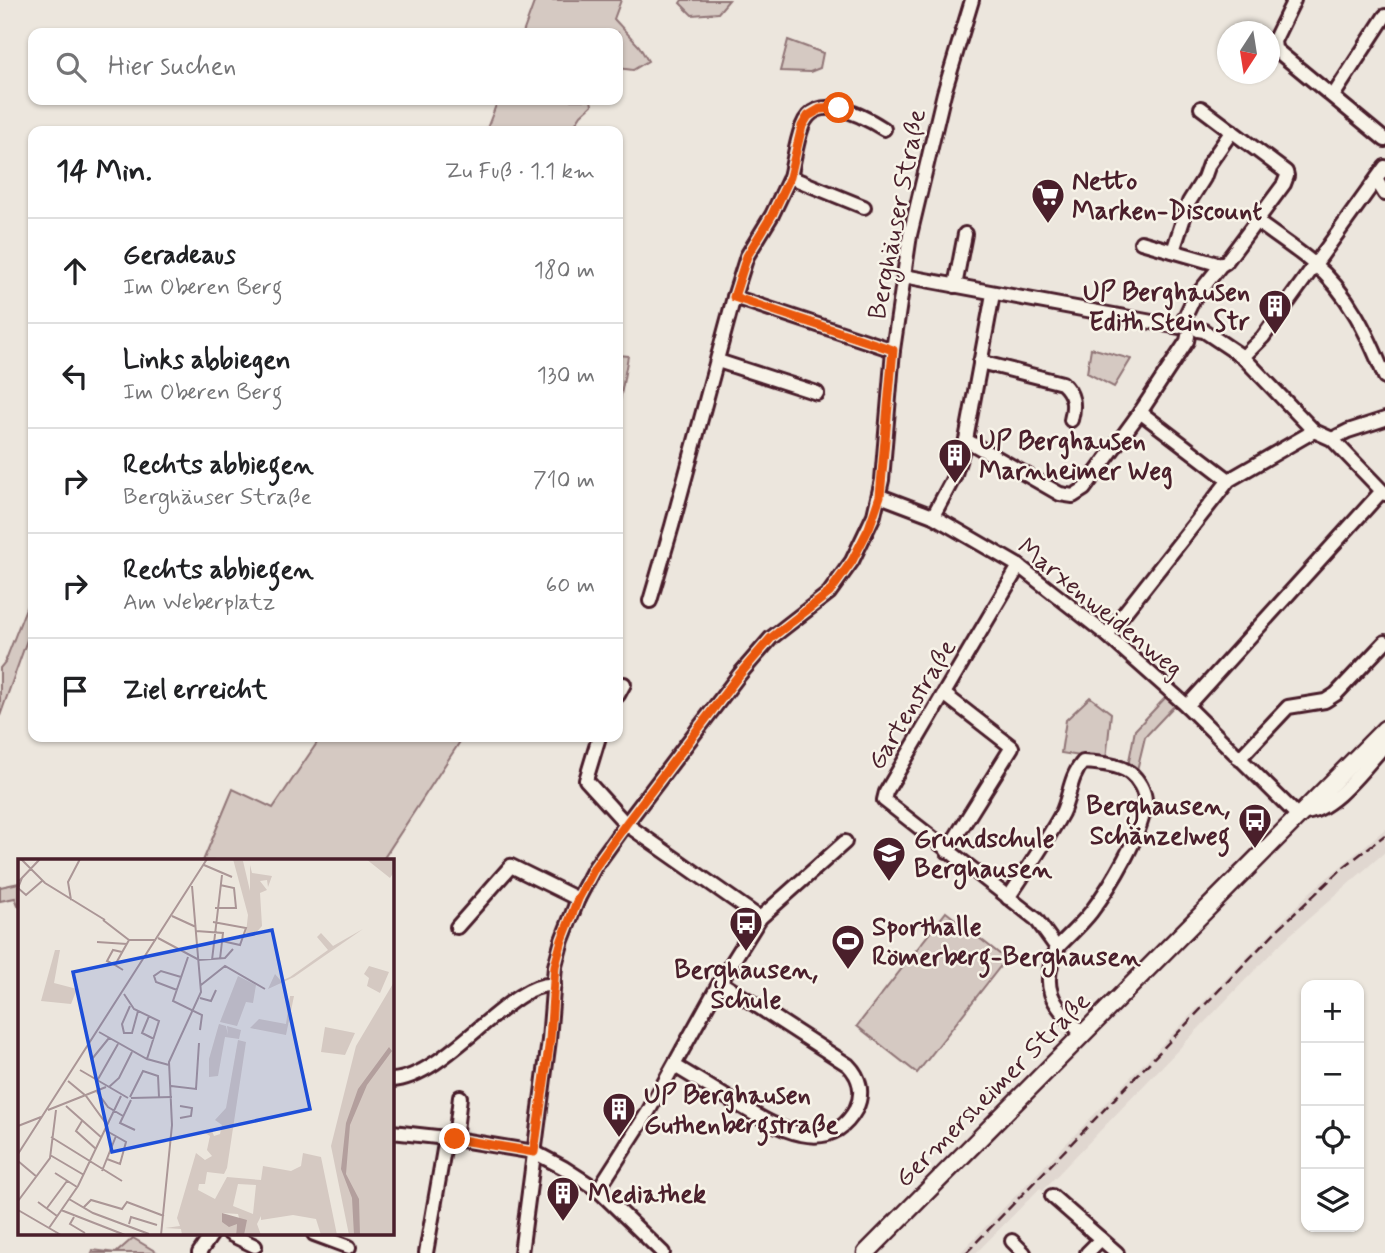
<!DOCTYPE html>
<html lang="de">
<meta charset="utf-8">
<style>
:root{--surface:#fff;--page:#f6f6f6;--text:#202124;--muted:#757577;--line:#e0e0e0}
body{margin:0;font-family:Mynerve,sans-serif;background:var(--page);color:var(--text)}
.controls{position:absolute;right:21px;bottom:21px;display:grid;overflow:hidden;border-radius:14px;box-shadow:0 2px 5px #0004}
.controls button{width:63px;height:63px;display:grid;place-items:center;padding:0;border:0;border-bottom:2px solid var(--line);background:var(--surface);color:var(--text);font:35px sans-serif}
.compass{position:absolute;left:1217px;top:21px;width:63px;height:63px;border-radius:50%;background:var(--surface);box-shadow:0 2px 5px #0004;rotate:192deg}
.stop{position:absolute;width:21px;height:21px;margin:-16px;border:5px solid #ea580c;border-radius:50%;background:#fff}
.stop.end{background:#ea580c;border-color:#fff;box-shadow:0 2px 7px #0008}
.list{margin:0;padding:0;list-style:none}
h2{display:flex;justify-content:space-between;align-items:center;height:91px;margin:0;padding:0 28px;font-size:30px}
h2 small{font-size:23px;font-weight:400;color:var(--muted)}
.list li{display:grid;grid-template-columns:46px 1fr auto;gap:21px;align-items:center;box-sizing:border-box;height:105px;padding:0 28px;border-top:2px solid var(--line)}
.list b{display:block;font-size:26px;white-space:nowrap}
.list p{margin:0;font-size:23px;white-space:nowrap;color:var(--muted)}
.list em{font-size:23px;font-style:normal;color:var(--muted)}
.icon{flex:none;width:38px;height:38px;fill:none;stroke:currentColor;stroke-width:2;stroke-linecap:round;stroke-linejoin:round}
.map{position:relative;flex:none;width:1385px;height:1253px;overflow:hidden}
.search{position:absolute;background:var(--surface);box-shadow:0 2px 5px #0004;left:28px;top:28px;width:595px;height:77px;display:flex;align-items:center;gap:18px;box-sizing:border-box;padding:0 24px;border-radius:14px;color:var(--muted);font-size:26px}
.panel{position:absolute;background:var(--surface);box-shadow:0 2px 5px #0004;left:28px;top:126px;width:595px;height:616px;border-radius:14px}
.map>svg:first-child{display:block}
.built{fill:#e0d7d0}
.green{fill:#d5c9c2;stroke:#907476;stroke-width:2}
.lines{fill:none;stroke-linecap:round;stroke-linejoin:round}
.minor-casing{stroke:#4a1f2b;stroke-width:18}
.major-casing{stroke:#4a1f2b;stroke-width:21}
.minor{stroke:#f7f3e8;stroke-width:12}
.major{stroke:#f7f3e8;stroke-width:16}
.rail{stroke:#4a1f2b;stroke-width:2.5;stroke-dasharray:10 5;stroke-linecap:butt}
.route{stroke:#ea580c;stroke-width:9}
.labels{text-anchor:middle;stroke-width:5;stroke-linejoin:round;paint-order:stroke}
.poi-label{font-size:26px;font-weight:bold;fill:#4a1f2b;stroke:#f7f3e8;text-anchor:start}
.street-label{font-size:26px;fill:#4a1f2b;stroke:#f7f3e8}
.inset-road{fill:none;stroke:#ab9696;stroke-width:2}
.view{fill:#1d4ed8;fill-opacity:0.15;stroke:#1d4ed8;stroke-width:3.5}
.inset-edge{fill:none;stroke:#4a1f2b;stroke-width:3.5}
</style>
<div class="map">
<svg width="1385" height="1253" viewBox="0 0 1385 1253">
<rect width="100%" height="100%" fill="#ece6dd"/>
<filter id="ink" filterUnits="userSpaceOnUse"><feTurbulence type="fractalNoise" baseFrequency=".0143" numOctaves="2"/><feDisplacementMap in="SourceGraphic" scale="14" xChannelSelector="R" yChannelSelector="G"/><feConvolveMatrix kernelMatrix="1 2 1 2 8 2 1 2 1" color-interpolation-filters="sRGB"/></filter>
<g filter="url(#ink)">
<!-- built -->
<path class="built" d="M1385,829V852L1283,941L1043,1190L1040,1188L976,1253H960L1309,893Z"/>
<!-- green -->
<g class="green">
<path d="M535,0H621L614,19L639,46L648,61L633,70L618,68V33H523Z"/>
<path d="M682,0H729L718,13L692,15L680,3Z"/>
<path d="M788,40L823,53L820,68L810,72L780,71Z"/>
<path d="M498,100H591L592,105L581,115L574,126H564L561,131H486Z"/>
<path d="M1091,348L1131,359L1114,387L1087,373Z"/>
<path d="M618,355L628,356L618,412Z"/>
<path d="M33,590V623L0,716V668L5,662Z"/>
<path d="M1090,697L1111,713L1106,760L1061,753L1066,720Z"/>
<path d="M1166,697L1175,705L1145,737L1137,770L1128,766L1135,730Z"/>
<path d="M321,737H463L382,861H203L233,789L273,808Z"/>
<path d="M19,883V907L15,898L0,901V887Z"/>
<path d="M946,912L1006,959L917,1073L857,1026Z"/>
<path d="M133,1238L158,1253H92L93,1250L116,1253Z"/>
</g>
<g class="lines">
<defs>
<g id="minor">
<path d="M1294,0L1274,41L1275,49L1385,140"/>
<path d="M1333,96L1385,16"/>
<path d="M1377,181L1385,194"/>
<path d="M864,207L790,177C794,161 796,143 802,127C815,90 862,115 884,129"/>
<path d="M1256,221C1275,235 1295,248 1313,263C1349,293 1368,335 1385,377"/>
<path d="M1141,242L1221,265"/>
<path d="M1173,251L1189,202L1204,178L1209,164L1232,131"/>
<path d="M904,276L1179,327"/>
<path d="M955,286L965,234"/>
<path d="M993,294L966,440L1060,494L1073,496L1084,489L1141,411L1187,341L1188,336"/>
<path d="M734,297L747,256L772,215L790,177"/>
<path d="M1185,317L1193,300L1221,265L1226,262L1284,184L1287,176L1286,172L1201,108"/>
<path d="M1198,330L1204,331L1243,357L1314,431L1332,439L1385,494"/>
<path d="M1243,357L1263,337L1385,167"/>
<path d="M718,361L817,393"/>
<path d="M980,362L1062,383C1074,394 1075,405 1071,420"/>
<path d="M1140,412L1229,480"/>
<path d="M1332,439L1348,431L1385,419"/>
<path d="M880,496L933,516L1019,566L1107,635L1187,706L1298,816"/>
<path d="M933,516L954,477L966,440"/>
<path d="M1019,566L886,792L884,800L1036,919L1057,948C1038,990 1054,1004 1082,1034"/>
<path d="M650,601L672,526L734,297L893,350"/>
<path d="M1107,635L1229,480L1314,431"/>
<path d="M944,694L1012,747L947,851"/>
<path d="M618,695L624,684"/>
<path d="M1187,706L1382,491"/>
<path d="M1239,759L1288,707L1325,701L1336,694L1385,642"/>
<path d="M1303,813C1333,812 1365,766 1385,745"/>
<path d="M1008,898C1027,870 1046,842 1062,813C1070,796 1070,776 1083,762C1097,763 1119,764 1130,773C1138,779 1145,791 1145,801C1144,832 1110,887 1091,912C1081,925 1068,936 1057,948"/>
<path d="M760,918L845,842"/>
<path d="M457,927L511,866L578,899"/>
<path d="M675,1066C695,1078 715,1090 734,1102C769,1123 827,1162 856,1109C864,1093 860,1077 848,1065L720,982"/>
<path d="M392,1080C447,1077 512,979 554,985"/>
<path d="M392,1132L455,1139L534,1152L564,1168L598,1190L663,1253"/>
<path d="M455,1139L460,1097"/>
<path d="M598,1190L648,1112L720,982L760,918L626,824L586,780L599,737"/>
<path d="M1052,1196L1101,1239L1087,1253"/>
<path d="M230,1234L255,1246"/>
<path d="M314,1234L349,1247"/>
<path d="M1101,1239L1117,1253"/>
<path d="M1012,1241L1024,1253"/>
<path d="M199,1253L212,1234"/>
<path d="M426,1253L446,1138"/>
<path d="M521,1253L549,1040L555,966L562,940L578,899L595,867L626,824L739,675L771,638L829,593L852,561L874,515L882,480L893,350L910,235L944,93L972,0"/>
</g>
<path id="major" d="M866,1253L1385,729"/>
</defs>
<!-- minor casing -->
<use href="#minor" class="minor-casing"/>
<!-- major casing -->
<use href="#major" class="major-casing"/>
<!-- minor -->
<use href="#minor" class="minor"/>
<!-- major -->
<use href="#major" class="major"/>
<!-- rail -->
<path class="rail" d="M966,1253L1276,931L1345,866L1385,835"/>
</g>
</g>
<g class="lines" filter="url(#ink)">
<!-- route -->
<path class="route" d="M455,1139L534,1152L550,1040L555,966L562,940L578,899L595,867L626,824L739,675L771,638L829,593L852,561L869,528L880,496L893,350L734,297L747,256L772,215L790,177L802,126L808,116L820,109L839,108"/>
</g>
<!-- icons -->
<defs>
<symbol id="supermarket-pin" viewBox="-11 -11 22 30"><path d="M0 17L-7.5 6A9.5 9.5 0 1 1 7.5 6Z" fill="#4a1f2b" stroke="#f7f3e8"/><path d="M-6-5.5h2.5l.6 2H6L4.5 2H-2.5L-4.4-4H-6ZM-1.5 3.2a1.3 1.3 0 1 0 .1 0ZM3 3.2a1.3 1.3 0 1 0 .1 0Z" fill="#fff"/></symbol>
<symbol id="building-pin" viewBox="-11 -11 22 30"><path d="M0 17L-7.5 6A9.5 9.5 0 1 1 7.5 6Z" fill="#4a1f2b" stroke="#f7f3e8"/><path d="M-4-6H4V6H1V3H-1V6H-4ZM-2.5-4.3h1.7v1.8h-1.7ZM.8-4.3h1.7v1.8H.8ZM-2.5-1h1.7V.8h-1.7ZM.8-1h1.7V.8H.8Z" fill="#fff"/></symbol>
<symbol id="bus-pin" viewBox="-11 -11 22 30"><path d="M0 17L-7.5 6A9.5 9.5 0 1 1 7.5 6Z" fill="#4a1f2b" stroke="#f7f3e8"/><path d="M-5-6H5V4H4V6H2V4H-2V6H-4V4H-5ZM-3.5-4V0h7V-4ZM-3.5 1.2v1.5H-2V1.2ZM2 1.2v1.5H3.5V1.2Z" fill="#fff"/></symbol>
<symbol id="school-pin" viewBox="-11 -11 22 30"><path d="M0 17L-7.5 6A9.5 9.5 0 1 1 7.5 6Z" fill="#4a1f2b" stroke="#f7f3e8"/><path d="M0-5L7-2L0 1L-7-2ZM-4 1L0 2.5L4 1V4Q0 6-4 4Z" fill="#fff"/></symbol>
<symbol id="stadium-pin" viewBox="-11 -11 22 30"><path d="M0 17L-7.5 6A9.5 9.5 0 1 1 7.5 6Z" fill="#4a1f2b" stroke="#f7f3e8"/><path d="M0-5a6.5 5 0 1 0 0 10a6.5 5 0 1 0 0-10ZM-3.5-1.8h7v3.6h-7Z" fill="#fff"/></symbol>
</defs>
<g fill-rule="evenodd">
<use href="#supermarket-pin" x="1029" y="176" width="38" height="52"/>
<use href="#building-pin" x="1256" y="287" width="38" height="52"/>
<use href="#building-pin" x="936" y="436" width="38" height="52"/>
<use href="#bus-pin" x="1236" y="801" width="38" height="52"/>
<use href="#school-pin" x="870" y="834" width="38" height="52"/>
<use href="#bus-pin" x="727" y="904" width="38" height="52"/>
<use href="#stadium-pin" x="829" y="922" width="38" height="52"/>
<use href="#building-pin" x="600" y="1090" width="38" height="52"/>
<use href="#building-pin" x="544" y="1174" width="38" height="52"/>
</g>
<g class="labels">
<!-- poi labels -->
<g class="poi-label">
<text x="1072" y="189">Netto<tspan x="1072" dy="30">Marken-Discount</tspan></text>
<text x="1250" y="300" text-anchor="end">UP Berghausen<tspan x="1250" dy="30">Edith Stein Str</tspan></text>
<text x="979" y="449">UP Berghausen<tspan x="979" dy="30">Marnheimer Weg</tspan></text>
<text x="1230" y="814" text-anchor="end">Berghausen,<tspan x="1230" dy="30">Schänzelweg</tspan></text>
<text x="914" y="847">Grundschule<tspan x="914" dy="30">Berghausen</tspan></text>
<text x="872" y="935">Sporthalle<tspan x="872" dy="30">Römerberg-Berghausen</tspan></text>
<text x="746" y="978" text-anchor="middle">Berghausen,<tspan x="746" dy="30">Schule</tspan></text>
<text x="644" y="1103">UP Berghausen<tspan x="644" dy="30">Guthenbergstraße</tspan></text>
<text x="588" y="1202">Mediathek</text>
</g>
<!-- street labels -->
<g class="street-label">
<text transform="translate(896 214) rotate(-79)" y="9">Berghäuser Straße</text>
<text transform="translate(1101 607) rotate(39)" y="9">Marxenweidenweg</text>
<text transform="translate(911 704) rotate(-59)" y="9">Gartenstraße</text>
<text transform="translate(992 1089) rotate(-45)" y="9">Germersheimer Straße</text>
</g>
</g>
<!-- overview -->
<g transform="translate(18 859)">
<rect width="376" height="376" fill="#ece6dd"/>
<path d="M215,0L225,2L232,32V6L234,14L254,17L250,28L249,21L242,22L249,31L242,34L244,67L235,77L228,74L230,56ZM348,0H376V13L372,19ZM345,70L276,118L250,130L257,115L263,122L272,118L310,91L299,78L303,74L315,87ZM37,91H42L36,124L59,130L53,145L23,142ZM351,107L371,113L362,134L349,127L351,119L346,115ZM220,117L238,126L235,144L228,143L219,167L202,163ZM376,123V376H331L313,287L338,187ZM272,137H276L268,176L232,169L241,160L268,165ZM201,165L208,167L210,176L209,167L223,171L221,180L207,178L200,217L191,218V200ZM307,168L337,174L327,196L303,193ZM220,181L228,183L209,309L206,315L189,313L187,325H181L180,331L197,340L209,318L243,321L245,307L273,312L283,307L285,294L303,298L319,376H303L298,360L275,356L243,361V357L239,365L243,376H226L220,355L204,354V363L219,365L218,376H164L163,370L147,369L162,367L159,359L178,294L187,301L194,297L189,291L192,277L187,274L193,269L196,277L202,275L204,266L197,261L208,249ZM220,325L238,326L235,355L215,347Z" fill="#d5c9c2" fill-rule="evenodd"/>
<path d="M371,188L374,192L349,226L332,266L328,315L341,340L342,376H336L334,339L323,310L328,264L340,230ZM204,354L229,361L226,376H218L219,365L211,368L204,363Z" fill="#b39f9d"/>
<path class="inset-road" d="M3,0L27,24L87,61M186,6L214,18M4,19L0,29L8,36L24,22M1,22L22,0M53,41L50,23L62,0M197,49H218L216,29L202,26M154,57L178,68M85,61L111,81H138M195,63L228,69L222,86L204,82M178,72L205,74L202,100M140,79L181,101L207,99L215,90M79,83L109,85M170,98L155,142L184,156L182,171M194,101L204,16M97,106L89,102L95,91L104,93M105,111L97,106L111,81M183,126L207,107L247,130M159,131L138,123L136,117L143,112L163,118M106,135L116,150L141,162L129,200M182,139L193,142L198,131M112,147L104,165L106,174H114L120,152M131,157L124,174L136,180M81,173L129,200L151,206M74,200L91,179M62,211L110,239M50,222L68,237L89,266M79,222L100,185M153,227L178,230L181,184M91,228L101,219L114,193M79,233L90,248L105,257M112,238L125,212L140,217L141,238M113,239L154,238M113,241L102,264L117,271M48,247L84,279M30,251L88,228M162,259L173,257L174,249L162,247M64,262L58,272L78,290M0,267L23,258M87,271L108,283L102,305L89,300M33,278L104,322M0,295L189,0M32,296L66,316M0,302L19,318M84,312L98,277M37,314L59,328M51,340L75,354L131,375M0,342L32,299L38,251M20,343L39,357M66,348L73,341L104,350L109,343L146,357M29,349L49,322M0,351L43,376M43,351L107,376M56,358L52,365L67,374M111,365L113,358L139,366M31,369L60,327L103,237M143,376L154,266L151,203L183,133L174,27"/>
<path class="view" d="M254,71L292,250L94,293L55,113Z"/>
<rect width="376" height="376" class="inset-edge"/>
</g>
</svg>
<div class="controls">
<button>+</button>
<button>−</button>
<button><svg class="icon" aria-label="locate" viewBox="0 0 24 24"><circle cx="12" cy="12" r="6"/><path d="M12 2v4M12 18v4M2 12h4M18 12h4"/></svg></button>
<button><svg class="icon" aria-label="layers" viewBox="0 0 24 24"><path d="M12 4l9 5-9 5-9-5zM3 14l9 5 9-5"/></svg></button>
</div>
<svg class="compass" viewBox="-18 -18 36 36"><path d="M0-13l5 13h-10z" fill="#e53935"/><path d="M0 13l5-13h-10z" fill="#757577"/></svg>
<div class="stop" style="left:839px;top:108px"></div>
<div class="stop end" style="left:455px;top:1139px"></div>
<div class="search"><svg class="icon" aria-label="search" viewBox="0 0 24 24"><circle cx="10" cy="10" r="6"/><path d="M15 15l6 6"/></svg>Hier suchen</div>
<section class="panel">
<h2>14 Min.<small>Zu Fuß · 1.1 km</small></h2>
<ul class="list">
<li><svg class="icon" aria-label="ahead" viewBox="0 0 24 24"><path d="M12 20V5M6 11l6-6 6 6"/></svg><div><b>Geradeaus</b><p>Im Oberen Berg</p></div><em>180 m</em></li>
<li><svg class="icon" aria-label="left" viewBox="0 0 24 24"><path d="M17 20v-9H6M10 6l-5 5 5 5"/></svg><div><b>Links abbiegen</b><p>Im Oberen Berg</p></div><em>130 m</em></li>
<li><svg class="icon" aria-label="right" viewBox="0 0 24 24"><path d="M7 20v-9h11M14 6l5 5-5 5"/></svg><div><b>Rechts abbiegen</b><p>Berghäuser Straße</p></div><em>710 m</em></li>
<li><svg class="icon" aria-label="right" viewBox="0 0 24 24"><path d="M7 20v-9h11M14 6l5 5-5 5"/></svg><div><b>Rechts abbiegen</b><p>Am Weberplatz</p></div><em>60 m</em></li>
<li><svg class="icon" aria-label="arrive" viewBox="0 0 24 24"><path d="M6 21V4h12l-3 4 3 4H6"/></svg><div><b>Ziel erreicht</b></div></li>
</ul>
</section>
</div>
